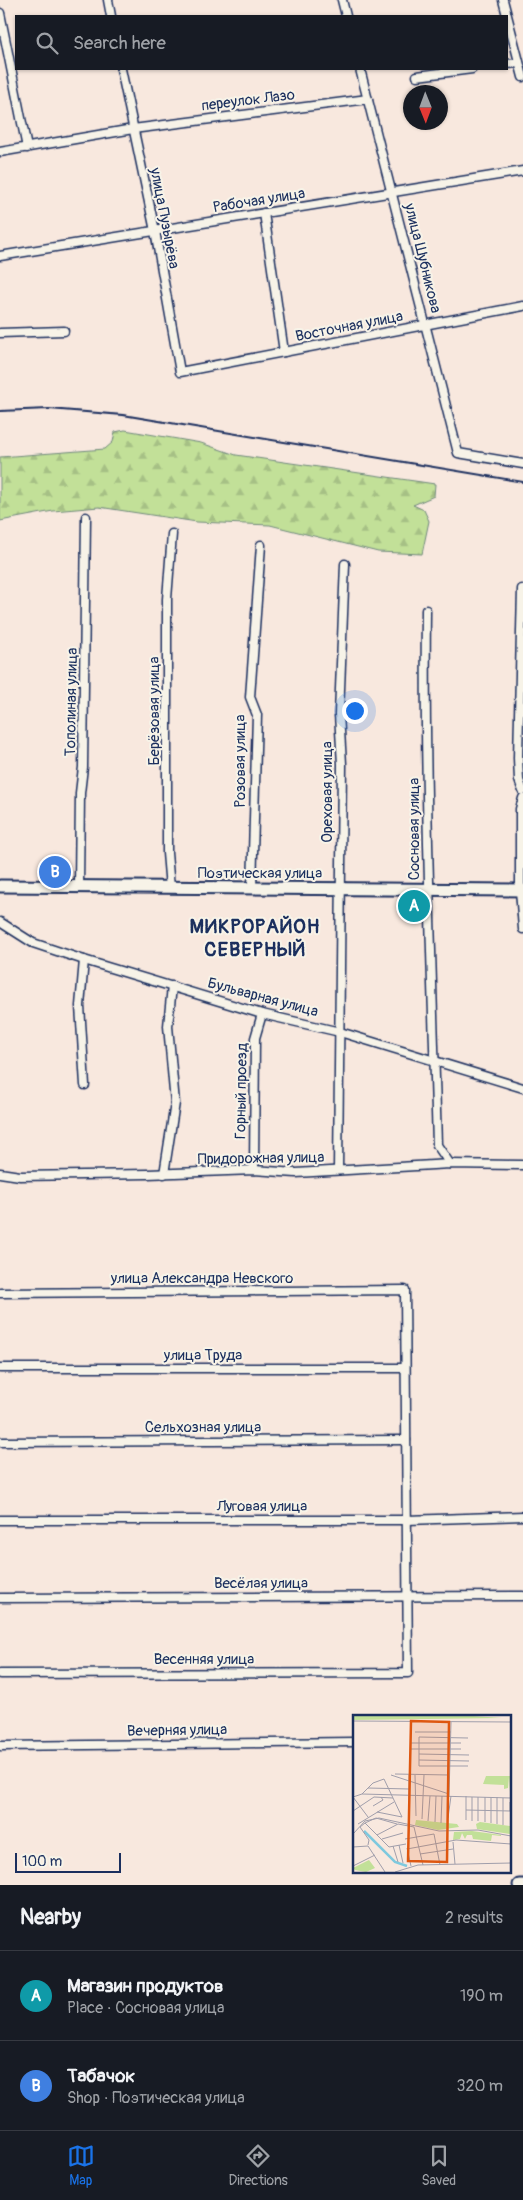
<!DOCTYPE html>
<meta charset="utf-8">
<style>
:root{--surface:#171b24;--page:#20242c;--text:#f1f3f6;--muted:#9ea1a6;--line:#363941;--accent:#1a73e8}
body{margin:0;font-family:Pangolin,sans-serif;background:var(--page);color:var(--text)}
.compass{position:absolute;left:403px;top:85px;width:45px;height:45px;border-radius:50%;background:var(--surface);box-shadow:0 1px 4px #0004;rotate:179deg}
.scale{position:absolute;left:15px;bottom:12px;width:106px;box-sizing:border-box;padding-left:5px;border:2px solid #1b2f5e;border-top:0;font-size:14px;line-height:18px;white-space:nowrap;color:#1b2f5e;-webkit-text-stroke:4px #f7f3e8;paint-order:stroke}
.you{position:absolute;left:354px;top:710px;width:18px;height:18px;margin:-12px;border:4px solid #fff;border-radius:50%;background:#1a73e8;box-shadow:0 0 0 8px #1a73e833}
.badge{display:grid;place-items:center;width:32px;height:32px;border-radius:50%;background:var(--accent);color:#fff;font-size:16px;font-weight:700}
.pin{position:absolute;translate:-50% -50%;border:2px solid #fff;box-shadow:0 1px 5px #0006}
.list{margin:0;padding:0;list-style:none}
h2{display:flex;justify-content:space-between;align-items:center;height:65px;margin:0;padding:0 20px;font-size:21px}
h2 small{font-size:16px;font-weight:400;color:var(--muted)}
.list li{display:grid;grid-template-columns:32px 1fr auto;gap:15px;align-items:center;box-sizing:border-box;height:90px;padding:0 20px;border-top:1px solid var(--line)}
.list b{display:block;font-size:19px;white-space:nowrap}
.list p{margin:0;font-size:16px;white-space:nowrap;color:var(--muted)}
.list em{font-size:16px;font-style:normal;color:var(--muted)}
.icon{flex:none;width:28px;height:28px;fill:none;stroke:currentColor;stroke-width:2;stroke-linecap:round;stroke-linejoin:round}
.map{position:relative;flex:none;width:523px;height:1885px;overflow:hidden}
.search{position:absolute;background:var(--surface);box-shadow:0 1px 4px #0004;left:15px;right:15px;top:15px;height:55px;display:flex;align-items:center;gap:12px;box-sizing:border-box;padding:0 18px;border-radius:0px;color:var(--muted);font-size:19px}
.sheet{height:245px;background:var(--surface)}
nav{display:flex;justify-content:space-around;align-items:center;box-sizing:border-box;height:70px;border-top:1px solid var(--line);background:var(--surface);font-size:14px;color:var(--muted)}
nav a{display:grid;justify-items:center;gap:2px}
nav .on{color:var(--accent)}
.map>svg:first-child{display:block}
.forest{fill:url(#forest-firs);stroke:#6e887b}
.lines{fill:none;stroke-linecap:round;stroke-linejoin:round}
.street-casing{stroke:#1b2f5e;stroke-width:11}
.secondary-casing{stroke:#1b2f5e;stroke-width:15}
.street{stroke:#f7f3e8;stroke-width:8}
.secondary{stroke:#f7f3e8;stroke-width:11}
.rail{stroke:#1b2f5e;stroke-width:2}
.labels{text-anchor:middle;stroke-width:4;stroke-linejoin:round;paint-order:stroke}
.street-label{font-size:15px;fill:#1b2f5e;stroke:#f7f3e8}
.district-label{font-size:20px;font-weight:bold;letter-spacing:1px;fill:#1b2f5e;stroke:#f7f3e8}
.inset-river{fill:none;stroke:#7ec9de;stroke-width:2.5}
.inset-road{fill:none;stroke:#a09eab;stroke-width:1}
.view{fill:#de5710;fill-opacity:0.15;stroke:#de5710;stroke-width:2.5}
.inset-edge{fill:none;stroke:#1b2f5e;stroke-width:2.5}
</style>
<div class="map">
<svg width="523" height="1885" viewBox="0 0 523 1885">
<defs>
<pattern id="forest-firs" width="22" height="20" patternUnits="userSpaceOnUse" patternTransform="scale(1.25)"><rect width="22" height="20" fill="#c2e098"/><path d="M5 1l3.5 6h-7zM16 11l3.5 6h-7z" fill="#a6c085"/></pattern>
</defs>
<rect width="100%" height="100%" fill="#f8e8de"/>
<filter id="ink" filterUnits="userSpaceOnUse"><feTurbulence type="fractalNoise" baseFrequency=".02" numOctaves="2"/><feDisplacementMap in="SourceGraphic" scale="10" xChannelSelector="R" yChannelSelector="G"/><feConvolveMatrix kernelMatrix="1 2 1 2 8 2 1 2 1" color-interpolation-filters="sRGB"/></filter>
<g filter="url(#ink)">
<!-- forest -->
<path class="forest" d="M125,430L201,443L236,455L435,484L434,496L413,505L424,510L429,521L422,554L378,552L270,525L197,522L99,507L53,511L0,521V457L105,449L113,442L115,432Z"/>
<g class="lines">
<defs>
<g id="street">
<path d="M108,0L111,16"/>
<path d="M342,0L346,16"/>
<path d="M503,0L523,77"/>
<path d="M0,13L27,148"/>
<path d="M507,64L519,63"/>
<path d="M121,69L155,231L180,372L523,306"/>
<path d="M360,69L458,453L523,464"/>
<path d="M417,76L472,69"/>
<path d="M0,152L133,129L368,99"/>
<path d="M264,213L284,352"/>
<path d="M0,256L523,171"/>
<path d="M0,333L64,331"/>
<path d="M522,589L518,758L519,780L523,791"/>
<path d="M426,610C424,789 432,967 437,1145L450,1164"/>
<path d="M523,798L520,809V890L523,929"/>
<path d="M79,887L80,793L83,767L86,517"/>
<path d="M170,888L167,853V599L172,534"/>
<path d="M252,888L257,715L250,697L261,545"/>
<path d="M0,922L33,943L84,960L262,1014L340,1032L523,1088"/>
<path d="M84,960L80,1006L85,1085"/>
<path d="M254,1170L255,1038L262,1014"/>
<path d="M338,1170L342,764L339,714L345,564"/>
<path d="M0,1173L20,1176L148,1174L254,1170L296,1173L450,1164L523,1165"/>
<path d="M164,1174L175,1103L168,1026L172,986"/>
<path d="M0,1293L405,1290L408,1673L0,1674"/>
<path d="M0,1368H405"/>
<path d="M0,1442L406,1440"/>
<path d="M0,1520H407L523,1516"/>
<path d="M0,1598L523,1596"/>
<path d="M0,1746L354,1742"/>
</g>
<g id="secondary">
<path d="M0,886L523,890"/>
<path d="M519,1885H523"/>
</g>
</defs>
<!-- street casing -->
<use href="#street" class="street-casing"/>
<!-- secondary casing -->
<use href="#secondary" class="secondary-casing"/>
<!-- street -->
<use href="#street" class="street"/>
<!-- secondary -->
<use href="#secondary" class="secondary"/>
<!-- rail -->
<path class="rail" d="M0,411L49,409L123,415L523,482"/>
</g>
</g>
<g class="labels">
<!-- street labels -->
<g class="street-label">
<text transform="translate(248 100) rotate(-7)" y="5">переулок Лазо</text>
<text transform="translate(259 200) rotate(-9)" y="5">Рабочая улица</text>
<text transform="translate(165 218) rotate(79)" y="5">улица Пузырёва</text>
<text transform="translate(423 258) rotate(76)" y="5">улица Шубникова</text>
<text transform="translate(349 326) rotate(-11)" y="5">Восточная улица</text>
<text transform="translate(71 702) rotate(-89)" y="5">Тополиная улица</text>
<text transform="translate(154 711) rotate(-90)" y="5">Берёзовая улица</text>
<text transform="translate(240 761) rotate(-90)" y="5">Розовая улица</text>
<text transform="translate(327 792) rotate(-90)" y="5">Ореховая улица</text>
<text transform="translate(414 829) rotate(-90)" y="5">Сосновая улица</text>
<text x="260" y="878">Поэтическая улица</text>
<text transform="translate(263 997) rotate(15)" y="5">Бульварная улица</text>
<text transform="translate(241 1091) rotate(-89)" y="5">Горный проезд</text>
<text transform="translate(261 1158) rotate(-1)" y="5">Придорожная улица</text>
<text x="202" y="1283">улица Александра Невского</text>
<text x="203" y="1360">улица Труда</text>
<text x="203" y="1432">Сельхозная улица</text>
<text x="262" y="1511">Луговая улица</text>
<text x="261" y="1588">Весёлая улица</text>
<text x="204" y="1664">Весенняя улица</text>
<text transform="translate(177 1730) rotate(-1)" y="5">Вечерняя улица</text>
</g>
<!-- district labels -->
<g class="district-label">
<text x="255" y="933">МИКРОРАЙОН<tspan x="255" dy="23">СЕВЕРНЫЙ</tspan></text>
</g>
</g>
<!-- overview -->
<g transform="translate(353 1715)">
<rect width="158" height="158" fill="#f8e8de"/>
<path d="M0,0H106L149,3L0,5ZM133,61H157V77L156,62L155,73L151,74V70L130,69ZM63,105L104,109L106,112L85,115L62,110ZM127,107L157,111V119L124,114L123,109ZM119,116L148,120V121L139,120L138,126L120,124L119,120H114L112,124L109,118L107,124L100,125L101,117Z" fill="#c2e098"/>
<path d="M16,145L22,153L13,157L2,155L0,153Z" fill="#c2e098"/>
<path class="inset-river" d="M11,116L42,147L54,151"/>
<path class="inset-road" d="M0,6L158,7M62,17H98M115,23L66,22V51H115M57,28H108M57,34H108M66,39L116,40M66,45L116,46M42,59L96,60M38,60L96,79M62,60L63,101M15,73L56,74M96,81L98,7M0,82L9,79L158,83M0,82L15,102M20,91L30,85L28,82M113,95L157,96V87M0,96L21,82L40,83L31,64L20,68L9,79M24,97L49,102L40,83M56,102V60M95,103L98,81M69,104L71,60M113,105V81M75,106L77,81M119,106V82M125,106V82M82,107L83,81M132,107V82M12,108L36,132L53,129M88,108L89,81M138,108V82M5,109L41,87M144,109V82M150,110V83M0,119L12,106L26,103L86,116L125,115L158,121M24,120L45,109L61,112L70,150M29,124L50,118M52,124L81,119L87,150M100,127L102,149M15,130L16,125L7,112L12,108L23,103L44,109M46,130L50,148M40,131L45,147M0,132L15,131L32,157M54,133L58,151M54,134L103,125L158,129M67,139L100,134M0,151L22,140M42,157L65,150L158,148"/>
<path class="view" d="M58,6L96,7L94,147L55,146Z"/>
<rect width="158" height="158" class="inset-edge"/>
</g>
</svg>
<svg class="compass" viewBox="-18 -18 36 36"><path d="M0-13l5 13h-10z" fill="#e53935"/><path d="M0 13l5-13h-10z" fill="#9ea1a6"/></svg>
<div class="scale">100 m</div>
<div class="you"></div>
<div class="pin badge" style="left:414px;top:906px;background:#0f9aa8">A</div>
<div class="pin badge" style="left:55px;top:872px;background:#3f7fe0">B</div>
<div class="search"><svg class="icon" aria-label="search" viewBox="0 0 24 24"><circle cx="10" cy="10" r="6"/><path d="M15 15l6 6"/></svg>Search here</div>
</div>
<section class="sheet">
<h2>Nearby<small>2 results</small></h2>
<ul class="list">
<li><span class="badge" style="background:#0f9aa8">A</span><div><b>Магазин продуктов</b><p>Place · Сосновая улица</p></div><em>190 m</em></li>
<li><span class="badge" style="background:#3f7fe0">B</span><div><b>Табачок</b><p>Shop · Поэтическая улица</p></div><em>320 m</em></li>
</ul>
</section>
<nav>
<a class="on"><svg class="icon" aria-label="map" viewBox="0 0 24 24"><path d="M3 6l6-2 6 2 6-2v14l-6 2-6-2-6 2zM9 4v14M15 6v14"/></svg>Map</a>
<a><svg class="icon" aria-label="directions" viewBox="0 0 24 24"><path d="M12 3l9 9-9 9-9-9zM9 14v-3h6M13 9l2 2-2 2"/></svg>Directions</a>
<a><svg class="icon" aria-label="saved" viewBox="0 0 24 24"><path d="M7 4h10v16l-5-4-5 4z"/></svg>Saved</a>
</nav>
